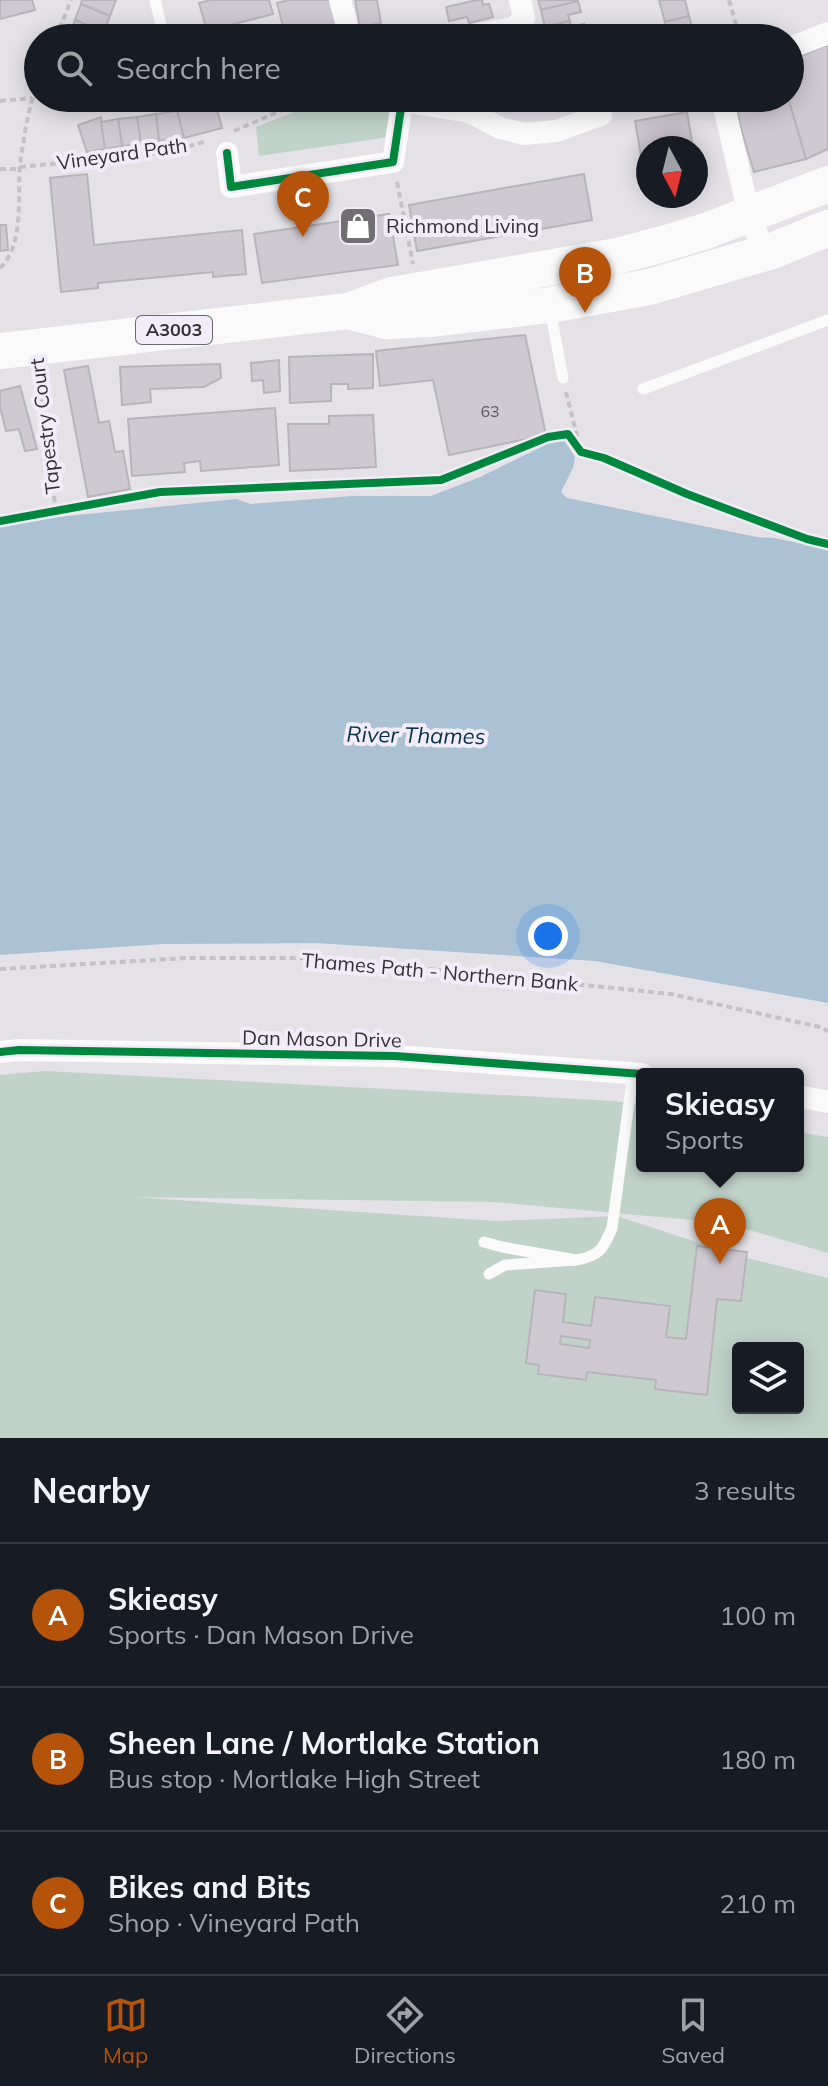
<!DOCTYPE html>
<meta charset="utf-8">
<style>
:root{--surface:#171b24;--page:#242831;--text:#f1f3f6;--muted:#9ea1a6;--line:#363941;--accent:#b45309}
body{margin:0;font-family:Mulish,sans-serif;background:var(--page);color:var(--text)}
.controls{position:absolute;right:24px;bottom:24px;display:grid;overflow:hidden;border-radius:8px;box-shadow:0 4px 20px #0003}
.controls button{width:72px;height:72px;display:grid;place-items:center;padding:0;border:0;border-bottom:2px solid var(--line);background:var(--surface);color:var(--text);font:40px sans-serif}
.compass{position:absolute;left:636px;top:136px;width:72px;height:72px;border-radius:50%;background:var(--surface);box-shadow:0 4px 20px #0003;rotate:173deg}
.you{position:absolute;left:548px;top:936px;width:28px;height:28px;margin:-20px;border:6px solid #fff;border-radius:50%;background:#1a73e8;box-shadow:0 0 0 12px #1a73e833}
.badge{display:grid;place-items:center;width:52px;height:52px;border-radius:50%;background:var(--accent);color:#fff;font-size:26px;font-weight:700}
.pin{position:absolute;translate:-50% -66px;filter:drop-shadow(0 2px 4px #0008)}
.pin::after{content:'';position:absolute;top:42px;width:28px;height:24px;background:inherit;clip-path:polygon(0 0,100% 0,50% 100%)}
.popup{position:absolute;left:636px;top:1068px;width:168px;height:104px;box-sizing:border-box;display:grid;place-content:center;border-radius:8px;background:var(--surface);filter:drop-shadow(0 2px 6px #0005);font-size:26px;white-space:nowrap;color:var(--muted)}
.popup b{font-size:30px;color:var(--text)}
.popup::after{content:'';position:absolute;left:50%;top:100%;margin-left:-16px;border:16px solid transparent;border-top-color:var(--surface)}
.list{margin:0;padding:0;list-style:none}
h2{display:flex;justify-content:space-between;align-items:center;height:104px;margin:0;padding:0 32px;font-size:34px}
h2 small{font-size:26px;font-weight:400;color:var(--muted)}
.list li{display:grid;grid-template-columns:52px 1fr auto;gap:24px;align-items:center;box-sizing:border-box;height:144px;padding:0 32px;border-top:2px solid var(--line)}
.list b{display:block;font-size:30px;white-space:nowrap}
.list p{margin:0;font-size:26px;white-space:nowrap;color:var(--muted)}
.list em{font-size:26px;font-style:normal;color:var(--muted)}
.icon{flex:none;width:44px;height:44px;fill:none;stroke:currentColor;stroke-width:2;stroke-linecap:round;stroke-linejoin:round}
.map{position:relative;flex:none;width:828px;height:1438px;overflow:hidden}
.search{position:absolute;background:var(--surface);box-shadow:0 4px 20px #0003;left:24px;right:24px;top:24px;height:88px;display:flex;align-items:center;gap:20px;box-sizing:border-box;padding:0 28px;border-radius:44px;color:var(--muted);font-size:30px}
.sheet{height:536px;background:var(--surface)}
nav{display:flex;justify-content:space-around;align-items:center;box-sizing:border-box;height:112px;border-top:2px solid var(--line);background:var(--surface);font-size:22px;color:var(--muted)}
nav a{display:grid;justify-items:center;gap:4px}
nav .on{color:var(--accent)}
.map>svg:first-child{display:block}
.green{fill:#c0d3c9;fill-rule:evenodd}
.water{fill:#abc2d5}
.building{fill:#cfcad2;stroke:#b7b5b9;stroke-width:2;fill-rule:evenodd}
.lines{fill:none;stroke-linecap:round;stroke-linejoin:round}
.path{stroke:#c3c2c5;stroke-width:4;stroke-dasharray:6 4;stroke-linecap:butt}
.lane{stroke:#fbfafb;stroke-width:11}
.street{stroke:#fbfafb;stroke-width:22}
.primary{stroke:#fbfafb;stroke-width:36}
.cycleway-casing{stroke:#f1ecf7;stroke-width:13}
.cycleway{stroke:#00873e;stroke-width:8}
.labels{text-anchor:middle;stroke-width:8;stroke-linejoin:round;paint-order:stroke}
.number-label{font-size:16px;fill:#5c595e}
.shield{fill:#f1ecf7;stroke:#6c696f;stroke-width:2}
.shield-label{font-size:18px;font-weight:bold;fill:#333135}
.street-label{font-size:20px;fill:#333135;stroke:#f1ecf7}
.poi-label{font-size:20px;fill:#333135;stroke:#f1ecf7;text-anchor:start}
.water-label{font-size:22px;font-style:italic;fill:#04324b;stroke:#f1ecf7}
</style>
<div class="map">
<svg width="828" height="1438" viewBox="0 0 828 1438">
<rect width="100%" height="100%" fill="#e4e1e7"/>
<!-- green -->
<g class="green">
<path d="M329,98H367L391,109L389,137L259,156L256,127Z"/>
<path d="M45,1071L615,1101L642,1106V1166H798V1132L828,1137V1253L725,1223L494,1202L133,1197L496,1221L617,1216L717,1249L747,1252V1258L828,1278V1438H0V1075ZM738,1348H798V1408H738Z"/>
</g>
<!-- water -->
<path class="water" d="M562,437L575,457L573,468L561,492L567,498L757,537L774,538L828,549V1003L595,961L316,943L164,944L0,955V526L38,519L236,499L251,504L352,496H431L480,477Z"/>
<!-- building -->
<g class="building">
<path d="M0,0H32L35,10L0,19Z"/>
<path d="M82,0H116L110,16L81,4Z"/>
<path d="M211,0H269L273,14L207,31L199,3Z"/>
<path d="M289,0H330L337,30L305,38H286L277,3Z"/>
<path d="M355,0H377L381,23L360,27Z"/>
<path d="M477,0H482L483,5L489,4L493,17L469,23L467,17L449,21L446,7Z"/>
<path d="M538,0H578V1L541,10Z"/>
<path d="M659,0H685L689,16L665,22Z"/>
<path d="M578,1L581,12L568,15L570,21L545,27L541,10Z"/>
<path d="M81,4L110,16L104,32L75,20Z"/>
<path d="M689,16L694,35L689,36V38H668L665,22Z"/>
<path d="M75,20L104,32L101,38H74L69,36Z"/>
<path d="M570,21L571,27L584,24L587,35L575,38H547L545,27Z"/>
<path d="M828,44V149L806,159L788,98H790V61Z"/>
<path d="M174,98H214L222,128L184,138Z"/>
<path d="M736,98H788L806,159L754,172L740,125Z"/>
<path d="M177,111L184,138L159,141L156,114Z"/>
<path d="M687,112L693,148H648V195L635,121Z"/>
<path d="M156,114L159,141L141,144L137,117Z"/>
<path d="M101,117L105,149L87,152L78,125Z"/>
<path d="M137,117L141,144L122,146L118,119Z"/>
<path d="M118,119L122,146L105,149L101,122Z"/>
<path d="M87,174L94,245L242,230L246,274L213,277V272L98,283V288L61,292L50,178Z"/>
<path d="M584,174L592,220L417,251L409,205Z"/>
<path d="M389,214L398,265L262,283L254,234Z"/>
<path d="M0,225H6L8,250L0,251Z"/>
<path d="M525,335L546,435L449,455L433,380L380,386L376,351Z"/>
<path d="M373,354V388L348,389V384H331V401L290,403L289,357Z"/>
<path d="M279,360L280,391L264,393L263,380L252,381L251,363Z"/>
<path d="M220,364L221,378L204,387L150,389L151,402L122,405L120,367Z"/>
<path d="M88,366L99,423L109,421L115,452L123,451L130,489L88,497L64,370Z"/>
<path d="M20,386L37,449L25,451L19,429L6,431L0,407V391Z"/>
<path d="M275,408L279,465L201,471L200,461L184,463L185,472L132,476L128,419Z"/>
<path d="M373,415L376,467L290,471L288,424H329V416Z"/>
<path d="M697,1246L747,1252L741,1301L717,1299L707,1395L655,1389L656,1380L587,1372L586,1380L538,1374L539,1365L526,1363L535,1290L566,1294L563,1322L591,1326L595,1297L670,1306L666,1337L686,1339ZM561,1336L590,1340L589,1348L560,1344Z"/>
</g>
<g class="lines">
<!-- path -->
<g class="path">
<path d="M729,0L740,38"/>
<path d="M56,38L71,0"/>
<path d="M0,101L32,98"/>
<path d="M620,105L640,98"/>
<path d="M234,131L310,98"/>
<path d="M20,167L170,152L207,141"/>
<path d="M0,169H20"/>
<path d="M397,182L413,264"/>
<path d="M0,268C25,244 17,196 20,164C24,137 28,108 38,83"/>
<path d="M39,377L56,512"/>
<path d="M566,392L581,452"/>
<path d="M0,969L187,958H323L671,994L820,1027L828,1031"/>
</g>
<!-- lane -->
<g class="lane">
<path d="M155,0L164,38"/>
<path d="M550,309L563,378"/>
<path d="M643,389L828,320"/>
<path d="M484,1242L502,1247L576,1260L505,1265L489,1274"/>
<path d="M576,1260C600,1256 603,1249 612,1228L633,1073"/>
</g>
<!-- street -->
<g class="street">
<path d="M340,0L350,38"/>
<path d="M471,38L473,35L514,28L524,18L520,0"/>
<path d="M790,48L828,33"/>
<path d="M397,98L402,101L470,112L500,128L524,134L556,131L601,115"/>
<path d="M722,98L749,214L765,254"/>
<path d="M227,153L231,187L393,162L402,101"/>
<path d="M0,1052L19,1050L395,1056L642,1074"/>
<path d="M798,1096L828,1102"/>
</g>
<!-- primary -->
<g class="primary">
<path d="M348,311L387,321L432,319L550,305L649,287L772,251L828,228"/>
<path d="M0,351L348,311L392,295L617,256L663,244L706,231L828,184"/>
</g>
<defs>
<g id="cycleway">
<path d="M227,153L231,187L393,162L402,101"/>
<path d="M0,521L160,492L441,480L548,437L568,434L581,452L604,458L687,494L807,539L828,544"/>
<path d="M0,1052L19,1050L395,1056L642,1074"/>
</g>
</defs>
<!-- cycleway casing -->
<use href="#cycleway" class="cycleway-casing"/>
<!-- cycleway -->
<use href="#cycleway" class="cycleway"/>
</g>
<!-- icons -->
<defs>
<symbol id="shop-square" viewBox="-11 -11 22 22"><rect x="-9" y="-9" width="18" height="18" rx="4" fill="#716f73" stroke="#f1ecf7"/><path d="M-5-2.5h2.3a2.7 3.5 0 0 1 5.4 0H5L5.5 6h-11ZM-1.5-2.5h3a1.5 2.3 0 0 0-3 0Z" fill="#fff"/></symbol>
</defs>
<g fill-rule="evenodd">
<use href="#shop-square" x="336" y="204" width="44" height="44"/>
</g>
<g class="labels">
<!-- number labels -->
<g class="number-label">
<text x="490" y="417">63</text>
</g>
<!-- shield labels -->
<rect class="shield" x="136" y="316" width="76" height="28" rx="6"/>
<g class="shield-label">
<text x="174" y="336">A3003</text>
</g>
<!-- street labels -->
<g class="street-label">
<text transform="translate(122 154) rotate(-8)" y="7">Vineyard Path</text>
<text transform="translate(45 426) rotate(-97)" y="7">Tapestry Court</text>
<text transform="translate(440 972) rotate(5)" y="7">Thames Path - Northern Bank</text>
<text transform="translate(322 1039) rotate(1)" y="7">Dan Mason Drive</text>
</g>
<!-- poi labels -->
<g class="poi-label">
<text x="386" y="233">Richmond Living</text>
</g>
<!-- water labels -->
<g class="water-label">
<text transform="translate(416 735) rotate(1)" y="8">River Thames</text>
</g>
</g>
</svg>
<div class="controls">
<button><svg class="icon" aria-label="layers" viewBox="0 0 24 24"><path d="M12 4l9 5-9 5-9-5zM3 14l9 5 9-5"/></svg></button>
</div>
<svg class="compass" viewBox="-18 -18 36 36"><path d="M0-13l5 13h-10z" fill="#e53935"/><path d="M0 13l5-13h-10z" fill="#9ea1a6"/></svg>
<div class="you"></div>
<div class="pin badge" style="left:720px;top:1264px">A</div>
<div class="popup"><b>Skieasy</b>Sports</div>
<div class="pin badge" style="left:585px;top:313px">B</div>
<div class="pin badge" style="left:303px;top:237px">C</div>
<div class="search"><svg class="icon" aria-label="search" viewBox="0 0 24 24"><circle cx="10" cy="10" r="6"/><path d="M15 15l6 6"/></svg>Search here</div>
</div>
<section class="sheet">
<h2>Nearby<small>3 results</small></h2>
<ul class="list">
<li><span class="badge">A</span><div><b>Skieasy</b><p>Sports · Dan Mason Drive</p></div><em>100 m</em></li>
<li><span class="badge">B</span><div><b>Sheen Lane / Mortlake Station</b><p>Bus stop · Mortlake High Street</p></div><em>180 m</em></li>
<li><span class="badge">C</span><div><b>Bikes and Bits</b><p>Shop · Vineyard Path</p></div><em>210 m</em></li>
</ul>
</section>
<nav>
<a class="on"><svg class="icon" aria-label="map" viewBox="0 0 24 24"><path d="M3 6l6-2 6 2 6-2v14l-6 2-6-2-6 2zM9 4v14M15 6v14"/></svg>Map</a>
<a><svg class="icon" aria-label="directions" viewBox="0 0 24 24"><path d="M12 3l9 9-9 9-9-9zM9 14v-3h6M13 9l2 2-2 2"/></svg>Directions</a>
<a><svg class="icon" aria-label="saved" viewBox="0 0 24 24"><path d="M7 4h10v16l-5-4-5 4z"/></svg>Saved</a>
</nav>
